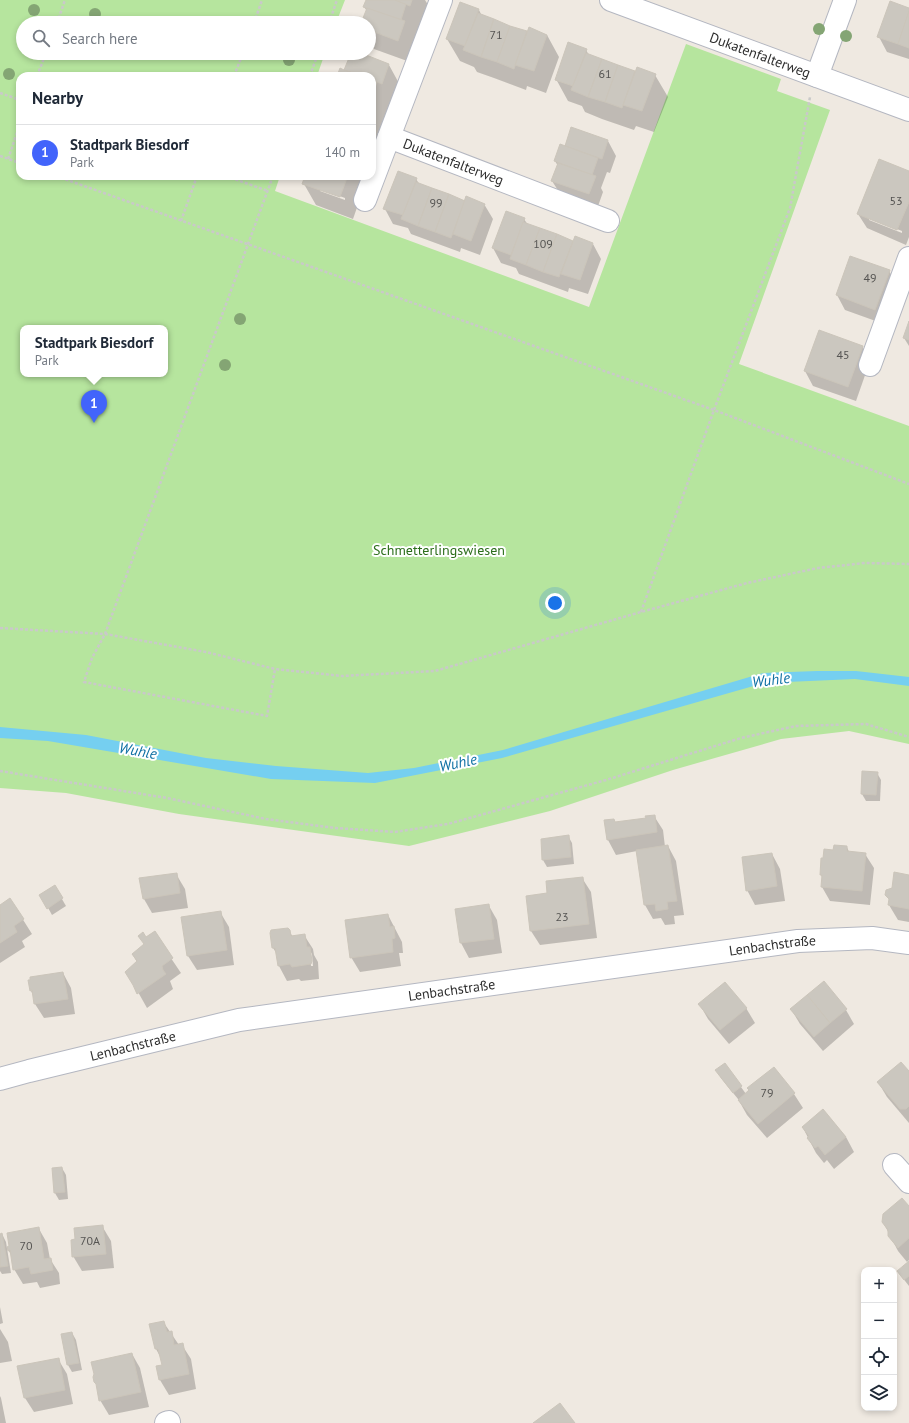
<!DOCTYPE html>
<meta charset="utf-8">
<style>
:root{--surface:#fff;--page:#f2f2f3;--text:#1f2937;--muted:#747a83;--line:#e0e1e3;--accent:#4264fb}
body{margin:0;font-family:"PT Sans",sans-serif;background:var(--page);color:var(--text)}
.controls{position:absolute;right:12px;bottom:12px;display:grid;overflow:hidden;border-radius:8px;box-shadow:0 2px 6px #0003}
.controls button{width:36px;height:36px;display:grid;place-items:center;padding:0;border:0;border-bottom:1px solid var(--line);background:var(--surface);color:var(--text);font:20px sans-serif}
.you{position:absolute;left:555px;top:603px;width:14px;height:14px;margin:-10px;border:3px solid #fff;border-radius:50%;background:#1a73e8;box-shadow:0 0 0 6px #1a73e833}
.badge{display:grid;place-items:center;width:26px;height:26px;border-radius:50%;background:var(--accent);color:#fff;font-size:13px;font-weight:700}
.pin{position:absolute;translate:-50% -33px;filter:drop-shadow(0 1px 2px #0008)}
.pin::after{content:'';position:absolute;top:21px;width:14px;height:12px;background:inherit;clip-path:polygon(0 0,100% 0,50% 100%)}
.popup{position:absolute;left:20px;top:325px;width:148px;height:52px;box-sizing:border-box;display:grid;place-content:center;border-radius:8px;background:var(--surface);filter:drop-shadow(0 1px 3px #0005);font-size:13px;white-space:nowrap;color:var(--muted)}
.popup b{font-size:15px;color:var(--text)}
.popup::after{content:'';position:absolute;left:50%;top:100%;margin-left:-8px;border:8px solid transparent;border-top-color:var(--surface)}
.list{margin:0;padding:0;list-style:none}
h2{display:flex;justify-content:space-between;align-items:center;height:52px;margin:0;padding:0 16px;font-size:17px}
h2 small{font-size:13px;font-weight:400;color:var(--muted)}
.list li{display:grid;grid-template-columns:26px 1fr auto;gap:12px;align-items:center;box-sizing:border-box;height:56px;padding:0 16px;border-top:1px solid var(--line)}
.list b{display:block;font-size:15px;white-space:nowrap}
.list p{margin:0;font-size:13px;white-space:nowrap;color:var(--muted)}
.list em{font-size:13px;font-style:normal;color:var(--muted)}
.icon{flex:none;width:22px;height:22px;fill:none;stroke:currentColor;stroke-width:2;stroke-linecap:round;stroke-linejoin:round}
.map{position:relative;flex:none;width:909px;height:1423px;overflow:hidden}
.search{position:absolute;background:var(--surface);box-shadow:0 2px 6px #0003;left:16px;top:16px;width:360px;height:44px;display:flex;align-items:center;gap:10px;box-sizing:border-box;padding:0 14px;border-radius:22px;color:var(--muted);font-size:15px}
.panel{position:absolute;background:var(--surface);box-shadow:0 2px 6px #0003;left:16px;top:72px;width:360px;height:108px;border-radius:12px}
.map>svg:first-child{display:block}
.green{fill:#b6e59e;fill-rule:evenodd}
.water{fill:#75cff0}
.shadow{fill:#0003;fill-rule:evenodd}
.building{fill:#cbc7bf;stroke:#cbc5ba}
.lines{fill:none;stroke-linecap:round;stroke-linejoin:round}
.minor-casing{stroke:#b4b7c1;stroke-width:24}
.path{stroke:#c9c9c9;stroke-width:2.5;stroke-dasharray:3 2;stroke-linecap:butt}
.minor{stroke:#fff;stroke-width:22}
.tree{fill:#84a574}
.labels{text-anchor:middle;stroke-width:4;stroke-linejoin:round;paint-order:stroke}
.number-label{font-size:12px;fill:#555452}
.street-label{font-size:14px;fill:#2e2e2e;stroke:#fff}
.park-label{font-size:14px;fill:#2c6e1b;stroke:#fff}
.water-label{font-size:15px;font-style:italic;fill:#0d6fa3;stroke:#fff}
</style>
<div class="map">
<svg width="909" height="1423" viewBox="0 0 909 1423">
<rect width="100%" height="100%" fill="#efe9e1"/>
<!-- green -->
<path class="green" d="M0,0H345L336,23H23V53H325L317,76H20V176H280L275,191L589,307L686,44L781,79L777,91L830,110L739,364L909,426V744L849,731L781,739L673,770L550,811L409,846L179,814L66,793L0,788ZM23,328H165V374H23Z"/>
<!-- water -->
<path class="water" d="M817,671H856L909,677V686L855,679L764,683L502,758L375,783L271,779L48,741L0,738V727L86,735L206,758L276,766L368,773L414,768L503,750L763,673Z"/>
<!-- shadow -->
<g class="shadow">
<path d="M367,0H425L430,8L423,27L419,26L414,39L417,44L410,62L374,49L369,41V23H362L367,11L364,7Z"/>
<path d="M460,3L479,10L482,16L510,27L527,33L547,35L559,57L546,93L527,86L526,90L494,78L477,72L474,67L460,61L447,39Z"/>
<path d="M909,9V59L887,52L879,37Z"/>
<path d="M586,50L589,55L618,66L636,72L655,75L668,97L654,132L636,126L634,130L602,119L585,112L582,106L568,101L556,79Z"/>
<path d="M352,53H358L389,65L401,87L394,105L390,103L385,117L388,123L382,140L372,136V76H339L345,71Z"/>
<path d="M572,128L608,141L616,156L610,173L607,172L601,188L603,192L597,209L561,195L552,181L558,166L555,161L565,147Z"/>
<path d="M909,172V237L906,245L867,228L858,214ZM869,218L902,231V233L869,220Z"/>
<path d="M306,176H368L353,219L316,205L304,184ZM320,189L345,198V200L320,191Z"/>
<path d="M416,179L420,185L466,202L484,204L493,219L480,255L461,248L460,252L411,234L408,228L393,224L385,209Z"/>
<path d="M524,219L528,225L573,242L593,244L601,259L588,294L569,288L568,292L519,274L516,268L501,263L493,248Z"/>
<path d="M889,271L898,286L884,324L845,310L837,295Z"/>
<path d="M909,324V346L904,338Z"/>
<path d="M862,346L870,361L856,401L813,386L805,371Z"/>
<path d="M877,773L881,780L880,801H866L862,794Z"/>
<path d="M654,816L663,830L665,847L668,846L676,861L684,915L674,916L675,924L665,925L661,918L653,919L645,905L637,851L616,855L608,840L605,821L615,823L647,819Z"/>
<path d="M568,836L572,843L574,864L547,867L543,860Z"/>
<path d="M847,847L849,852L865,854L874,868L870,905L830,901L822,887L823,879L821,875L834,851Z"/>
<path d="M772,854L780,869L785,901L755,905L747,890Z"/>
<path d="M176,874L185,889L188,908L152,913L144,899Z"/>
<path d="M909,876V922L898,920L889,905L890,901L886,895L892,888Z"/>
<path d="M582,878L591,892L597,938L540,945L531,931L549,894Z"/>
<path d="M55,887L66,906L52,915L41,895Z"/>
<path d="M10,899L32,934L22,941L25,947L0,963V906Z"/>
<path d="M489,906L497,920L502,953L469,958L461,943L456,910Z"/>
<path d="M220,912L229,927L234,965L197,970L188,956Z"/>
<path d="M388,915L402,942L403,953H399L401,966L360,972L351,957Z"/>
<path d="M289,931L293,937L304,935L313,949L314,955L318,962L319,979L301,981L299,979L287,981L279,966L277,954L273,948ZM310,951L312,954L313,966H311Z"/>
<path d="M154,933L181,973L170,981L173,989L147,1008L138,992L137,962L133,955L144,945L146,938Z"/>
<path d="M63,973L71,988L75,1014L44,1018L35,1004L34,997L31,991Z"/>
<path d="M700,1005L746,1008L755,1023L729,1044L708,1019Z"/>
<path d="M791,1009L846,1010L854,1024L823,1051L800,1024Z"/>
<path d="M774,1068L794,1094L803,1108L767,1138L747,1115L738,1099L721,1078L717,1071L741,1087L746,1094Z"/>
<path d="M909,1072V1123L887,1097L878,1082Z"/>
<path d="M823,1111L846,1137L854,1152L834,1169L827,1160L824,1163L816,1153L803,1128Z"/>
<path d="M62,1168L66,1175L68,1199L59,1200L55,1193Z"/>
<path d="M909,1207V1260L907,1262L898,1251L883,1222Z"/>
<path d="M102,1226L111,1241L114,1268L82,1271L73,1256Z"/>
<path d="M39,1229L47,1243L50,1259L59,1273L60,1284L40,1288L37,1282L23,1284L14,1269L12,1256L7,1248Z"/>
<path d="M2,1234L6,1242L11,1273L2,1274L0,1271V1235Z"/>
<path d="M909,1263V1286L898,1272Z"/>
<path d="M0,1307L3,1323L0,1324Z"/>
<path d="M164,1323L179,1345H182L191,1359L196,1389L169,1395L160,1380L158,1367L163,1366L162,1360L156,1349L151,1325Z"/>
<path d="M0,1329L8,1342L12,1361L0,1363Z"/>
<path d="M72,1333L76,1340L82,1370L72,1372L68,1365Z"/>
<path d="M132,1354L140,1368L149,1407L109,1415L100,1400Z"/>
<path d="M58,1359L67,1374L73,1404L34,1412L25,1398Z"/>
<path d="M0,1396L1,1398L6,1423H0Z"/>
</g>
<!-- building -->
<g class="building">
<path d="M366,0H395L406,4L401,20L363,7Z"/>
<path d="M395,0H412L410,6Z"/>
<path d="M890,1L909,8V11L898,44L877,37Z"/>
<path d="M460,2L479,9L465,46L446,39Z"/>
<path d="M367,8L405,21L398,41L369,30V23H361Z"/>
<path d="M909,11V48L898,44Z"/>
<path d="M478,13L494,19L481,57L463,50Z"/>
<path d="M494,19L510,26L497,62L481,57Z"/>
<path d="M510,26L527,31L514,69L497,62Z"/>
<path d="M529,27L547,35L534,71L515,65Z"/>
<path d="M568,42L587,49L573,86L555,80Z"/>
<path d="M351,53H361L389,64L382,84L372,80V76H362L344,70Z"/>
<path d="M586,53L602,59L588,97L571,90Z"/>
<path d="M602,59L618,65L605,102L588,97Z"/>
<path d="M618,65L635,71L622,108L605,102Z"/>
<path d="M637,67L656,74L642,111L623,105Z"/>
<path d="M340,68L344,70L362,76H337Z"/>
<path d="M372,80L377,82L372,96Z"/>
<path d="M571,127L608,140L602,159L565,146Z"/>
<path d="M560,144L598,158L592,175L554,161Z"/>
<path d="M879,159L909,171V202L897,230L857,214Z"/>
<path d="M558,163L596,176L589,194L551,181Z"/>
<path d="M398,171L417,178L403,215L383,209Z"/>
<path d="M305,176H342L347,178L340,197L302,184Z"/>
<path d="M416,182L432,188L418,226L401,219Z"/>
<path d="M432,188L449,194L435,232L418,226Z"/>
<path d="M449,194L465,201L451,238L435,232Z"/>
<path d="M466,196L485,204L471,241L453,234Z"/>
<path d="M506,211L525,218L511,255L492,248Z"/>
<path d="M523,222L540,228L526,265L510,259Z"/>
<path d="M540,228L557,234L543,272L526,265Z"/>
<path d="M557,234L573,241L559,277L543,272Z"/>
<path d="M575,236L593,243L580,280L561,274Z"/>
<path d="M850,256L890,270L875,310L836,295Z"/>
<path d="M909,321V340L903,338Z"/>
<path d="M819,330L863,346L848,387L804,371Z"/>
<path d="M862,771L878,772L876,795L861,794Z"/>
<path d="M655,815L657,832L607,840L604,820L614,819L615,822L646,818L645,816Z"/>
<path d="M569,835L571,857L542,860L541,839Z"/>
<path d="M668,845L677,901L667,902L668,909L656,911L655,904L644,905L636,850Z"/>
<path d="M834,845L847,846V851L866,853L862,891L821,887L822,875H820L821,858H823L824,849L833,850Z"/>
<path d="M772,853L777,886L746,891L742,857Z"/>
<path d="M894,872L909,875V909L888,905L889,899L885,895L886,890L892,888Z"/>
<path d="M177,873L180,893L143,899L139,878Z"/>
<path d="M583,877L589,924L530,931L526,896L547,893L546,881Z"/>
<path d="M55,885L63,898L47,909L39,895Z"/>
<path d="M10,898L24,919L14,926L17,932L0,943V905Z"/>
<path d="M489,904L494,939L460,943L455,909Z"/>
<path d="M221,911L227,950L187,956L181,917Z"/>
<path d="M388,914L390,927L394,926L395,938L392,939L393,952L350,958L345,920Z"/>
<path d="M288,928L290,930L291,936L305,934L307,947H310L312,961L311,964L292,967L290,964L278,966L275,948H272L270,933L271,930Z"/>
<path d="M155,931L173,958L162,966L163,970L166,974L137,994L133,985L125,972L137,961L132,954L144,944L138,936L143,932L146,937Z"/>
<path d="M63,972L68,999L34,1004L32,990L30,991L28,980H30V977Z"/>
<path d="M824,981L847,1009L830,1023L807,995Z"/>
<path d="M725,982L747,1008L720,1030L698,1004Z"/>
<path d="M807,995L830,1023L814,1037L790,1009Z"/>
<path d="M901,1062L909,1071V1106L906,1109H900L877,1082Z"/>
<path d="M725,1063L742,1086L733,1093L715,1070Z"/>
<path d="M774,1067L795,1093L758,1124L738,1100L749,1090L747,1088Z"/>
<path d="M823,1109L846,1137L825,1155L818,1146L815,1148L807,1138L809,1136L802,1127Z"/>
<path d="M62,1167L65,1192L54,1193L52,1168Z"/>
<path d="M902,1198L909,1206V1238L898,1248L888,1236V1230L882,1222L883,1214Z"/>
<path d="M103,1225L106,1254L72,1257L71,1240L75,1239L74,1228Z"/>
<path d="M39,1227L44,1259L51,1258L53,1270L31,1274L29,1267L13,1270L10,1250L8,1251L7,1247L9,1246L7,1233Z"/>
<path d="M2,1233L8,1266L0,1267V1234Z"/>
<path d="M909,1261V1276L904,1280L897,1271Z"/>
<path d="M164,1321L167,1332L172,1331L174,1345L183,1343L189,1374L159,1380L156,1366L162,1365L158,1349H155L149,1324Z"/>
<path d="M72,1332L79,1363L67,1365L61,1334Z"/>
<path d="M132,1353L141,1392L99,1401L96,1384L94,1382L93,1377L94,1374L91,1362Z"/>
<path d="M59,1358L65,1390L24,1398L17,1366Z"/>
<path d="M560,1403L575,1423H533Z"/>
</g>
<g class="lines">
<defs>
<g id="minor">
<path id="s1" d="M611,0L909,110"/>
<path d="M817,76L845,0"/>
<path id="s2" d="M389,137L608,221"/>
<path d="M365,200L441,0"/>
<path d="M870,365L909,258"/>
<path id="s3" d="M0,1079L29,1071L239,1020L798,941L872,938L909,943"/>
<path d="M894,1165L909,1182"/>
<path d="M166,1423L169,1422"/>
</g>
</defs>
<!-- minor casing -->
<use href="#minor" class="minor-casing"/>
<!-- path -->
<g class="path">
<path d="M57,23L65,0"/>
<path d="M254,23L262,0"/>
<path d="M329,23L337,0"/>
<path d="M37,76L46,53"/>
<path d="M234,76L243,53"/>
<path d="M310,76L318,53"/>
<path d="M0,93L20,100"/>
<path d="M0,156L20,163"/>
<path d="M8,159L20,124"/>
<path d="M56,176L714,410L909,484"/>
<path d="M226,176L268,191"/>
<path d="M273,176L105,634L92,658L84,682L267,716L275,669"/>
<path d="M181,221L197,176"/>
<path d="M641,612L714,410L790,208L810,97"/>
<path d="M0,628L105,634L206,652L275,669L342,676L435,671L641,612L747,583L818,568L865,563L909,564"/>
<path d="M0,771L167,798L266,819L335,828L395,832L448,824L606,780L741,738L796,726L866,724L909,737"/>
</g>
<!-- minor -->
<use href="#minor" class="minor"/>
</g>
<!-- trees -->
<g class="tree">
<circle cx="34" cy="10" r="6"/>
<circle cx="95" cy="14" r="6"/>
<circle cx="819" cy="29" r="6"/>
<circle cx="846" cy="36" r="6"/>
<circle cx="289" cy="60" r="6"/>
<circle cx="9" cy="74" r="6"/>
<circle cx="240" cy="319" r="6"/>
<circle cx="225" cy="365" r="6"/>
</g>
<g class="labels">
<!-- number labels -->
<g class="number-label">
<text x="496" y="39">71</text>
<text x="605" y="78">61</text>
<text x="896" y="205">53</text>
<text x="436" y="207">99</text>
<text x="543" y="248">109</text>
<text x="870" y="282">49</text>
<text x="843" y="359">45</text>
<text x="562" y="921">23</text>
<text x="767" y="1097">79</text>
<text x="90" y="1245">70A</text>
<text x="26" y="1250">70</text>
</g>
<!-- street labels -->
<g class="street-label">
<text dy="5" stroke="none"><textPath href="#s1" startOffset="159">Dukatenfalterweg</textPath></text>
<text dy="5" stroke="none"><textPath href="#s2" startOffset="69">Dukatenfalterweg</textPath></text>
<text dy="5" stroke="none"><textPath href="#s3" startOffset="785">Lenbachstraße</textPath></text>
<text dy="5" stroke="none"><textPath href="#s3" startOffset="461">Lenbachstraße</textPath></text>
<text dy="5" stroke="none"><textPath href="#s3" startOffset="137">Lenbachstraße</textPath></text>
</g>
<!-- park labels -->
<g class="park-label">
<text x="439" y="555">Schmetterlingswiesen</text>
</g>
<!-- water labels -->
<g class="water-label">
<text transform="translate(771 680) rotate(-7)" y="5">Wuhle</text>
<text transform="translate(138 751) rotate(10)" y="5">Wuhle</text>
<text transform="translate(458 763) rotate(-12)" y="5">Wuhle</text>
</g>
</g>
</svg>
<div class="controls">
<button>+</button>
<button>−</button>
<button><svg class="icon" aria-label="locate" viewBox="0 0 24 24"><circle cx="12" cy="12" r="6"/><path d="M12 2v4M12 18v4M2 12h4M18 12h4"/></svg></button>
<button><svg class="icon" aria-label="layers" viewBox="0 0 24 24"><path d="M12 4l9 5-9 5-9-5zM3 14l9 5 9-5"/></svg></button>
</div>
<div class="you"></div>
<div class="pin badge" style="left:94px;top:423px">1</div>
<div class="popup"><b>Stadtpark Biesdorf</b>Park</div>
<div class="search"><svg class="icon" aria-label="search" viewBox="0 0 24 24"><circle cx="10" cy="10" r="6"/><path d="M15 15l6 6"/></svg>Search here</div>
<section class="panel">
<h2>Nearby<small></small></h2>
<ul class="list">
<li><span class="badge">1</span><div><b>Stadtpark Biesdorf</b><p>Park</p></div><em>140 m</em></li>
</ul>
</section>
</div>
